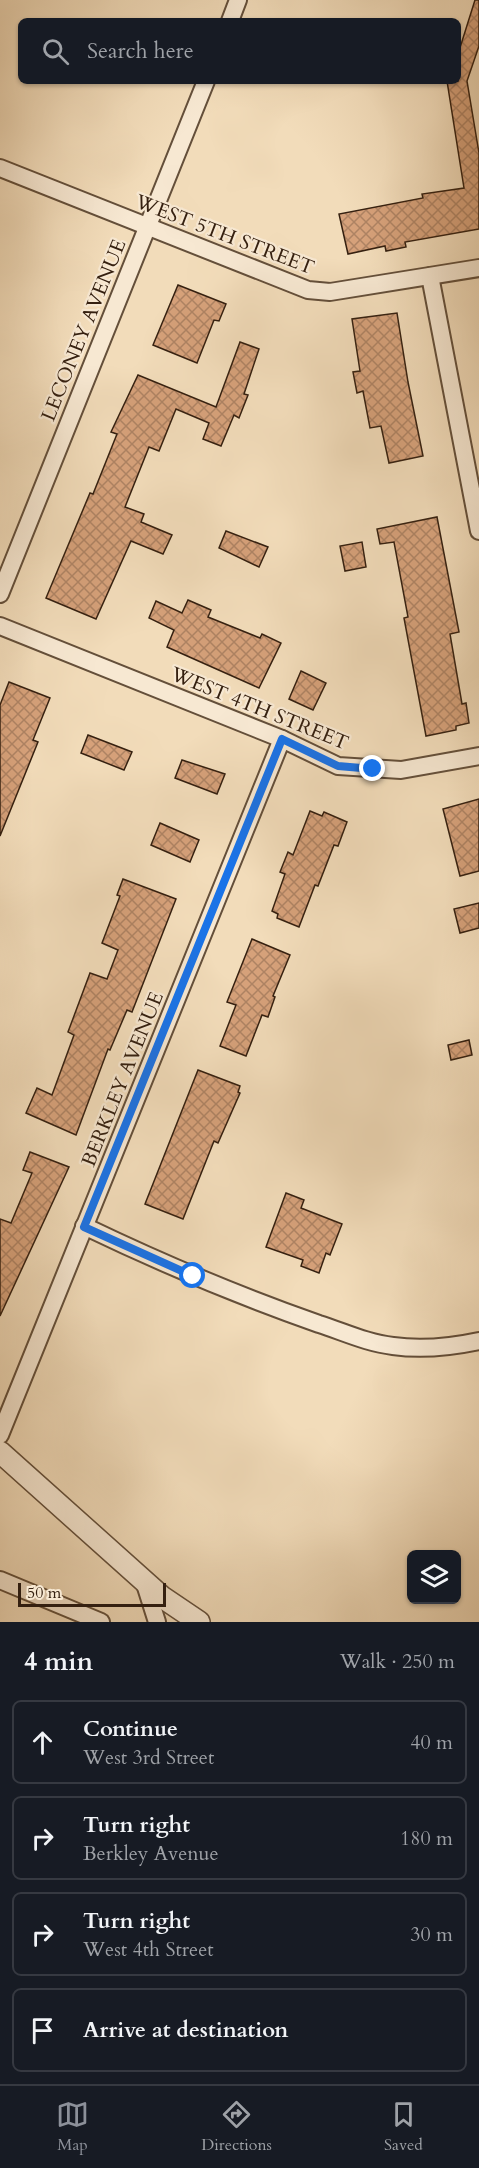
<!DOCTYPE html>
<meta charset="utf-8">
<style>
:root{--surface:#171b24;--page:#242831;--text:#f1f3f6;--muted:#9ea1a6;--line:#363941;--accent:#8c9099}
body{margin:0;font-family:Cardo,serif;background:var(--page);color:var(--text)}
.controls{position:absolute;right:18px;bottom:18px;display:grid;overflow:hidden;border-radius:9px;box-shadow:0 2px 4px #0004}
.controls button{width:54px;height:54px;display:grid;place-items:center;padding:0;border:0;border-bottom:2px solid var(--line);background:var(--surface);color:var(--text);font:30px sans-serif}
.scale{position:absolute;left:18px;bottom:15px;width:148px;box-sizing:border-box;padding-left:6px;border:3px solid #352010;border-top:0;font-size:16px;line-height:21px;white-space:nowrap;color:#352010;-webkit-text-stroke:4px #f7e8d2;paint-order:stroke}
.stop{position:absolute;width:18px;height:18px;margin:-14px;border:4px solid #1a73e8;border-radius:50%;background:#fff}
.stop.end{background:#1a73e8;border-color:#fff;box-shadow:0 2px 6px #0008}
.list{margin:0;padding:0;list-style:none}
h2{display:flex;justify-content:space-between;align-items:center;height:78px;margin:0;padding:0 24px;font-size:26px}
h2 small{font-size:20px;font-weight:400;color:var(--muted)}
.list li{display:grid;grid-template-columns:39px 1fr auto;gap:18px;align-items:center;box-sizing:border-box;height:84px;margin:0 12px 12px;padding:0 12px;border:2px solid var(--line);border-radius:9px}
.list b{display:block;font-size:22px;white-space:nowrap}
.list p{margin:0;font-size:20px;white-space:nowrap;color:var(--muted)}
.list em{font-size:20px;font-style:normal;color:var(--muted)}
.icon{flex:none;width:33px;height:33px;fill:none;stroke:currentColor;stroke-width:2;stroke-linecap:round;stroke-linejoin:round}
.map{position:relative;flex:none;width:479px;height:1622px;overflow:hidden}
.search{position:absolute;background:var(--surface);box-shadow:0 2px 4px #0004;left:18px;right:18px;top:18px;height:66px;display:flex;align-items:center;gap:15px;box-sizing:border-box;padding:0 21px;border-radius:9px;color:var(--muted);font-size:22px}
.sheet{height:462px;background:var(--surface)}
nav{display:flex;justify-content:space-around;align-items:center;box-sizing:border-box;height:84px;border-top:2px solid var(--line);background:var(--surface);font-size:16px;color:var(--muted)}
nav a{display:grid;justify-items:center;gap:3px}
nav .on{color:var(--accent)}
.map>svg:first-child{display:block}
.building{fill:url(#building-cross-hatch);stroke:#352010;stroke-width:1.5}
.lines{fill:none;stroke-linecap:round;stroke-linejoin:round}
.minor-casing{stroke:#644f3a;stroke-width:20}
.tertiary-casing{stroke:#644f3a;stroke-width:24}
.minor{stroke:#f7e8d2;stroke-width:16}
.tertiary{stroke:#f7e8d2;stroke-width:21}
.route{stroke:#1a73e8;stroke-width:8}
.labels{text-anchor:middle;stroke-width:4.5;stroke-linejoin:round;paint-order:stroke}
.street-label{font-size:20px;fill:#352010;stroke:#f7e8d2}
</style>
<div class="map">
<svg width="479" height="1622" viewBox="0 0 479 1622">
<defs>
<pattern id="building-cross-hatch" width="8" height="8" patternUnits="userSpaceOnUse" patternTransform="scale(1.5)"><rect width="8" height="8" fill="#d6a17a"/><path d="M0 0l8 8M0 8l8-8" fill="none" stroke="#ae8363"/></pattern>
</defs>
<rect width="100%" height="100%" fill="#f2dcba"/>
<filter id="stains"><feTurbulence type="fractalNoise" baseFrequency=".00333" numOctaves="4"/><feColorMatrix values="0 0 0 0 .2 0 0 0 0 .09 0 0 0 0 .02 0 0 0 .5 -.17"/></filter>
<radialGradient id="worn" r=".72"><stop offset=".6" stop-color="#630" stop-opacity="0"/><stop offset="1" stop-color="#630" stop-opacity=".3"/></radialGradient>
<!-- building -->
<g class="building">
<path d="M475,0H479V46L467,81L479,153V229L405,242L406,247L386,251L385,246L348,254L339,214L423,198L422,194L464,188L447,81H458V54Z"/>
<path d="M178,285L226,304L219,321L214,320L197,363L153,345Z"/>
<path d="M397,313L408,382L423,456L389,463L381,426L370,428L363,391L357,393L353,372L360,371L352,319Z"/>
<path d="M240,342L259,349L244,394L248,395L239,418L234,415L221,446L203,439L209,423L176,409L159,451L149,447L125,507L144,514L141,522L172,535L163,554L131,541L96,619L46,598L90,493L93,494L117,434L111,432L138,375L216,407Z"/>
<path d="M437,517L459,632L450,634L462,704L466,703L469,723L456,726V730L426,736L404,618L408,617L394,542L380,544L377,529Z"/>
<path d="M226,531L268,547L259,567L219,548Z"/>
<path d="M362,542L366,567L345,571L340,546Z"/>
<path d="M188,600L211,610L208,617L260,638L262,634L281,643L259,688L167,647L174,630L149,618L156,601L182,613Z"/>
<path d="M301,671L326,683L313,710L289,699Z"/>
<path d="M9,682L50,698L33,740L38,742L0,836V705Z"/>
<path d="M88,735L132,752L124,770L81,753Z"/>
<path d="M182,760L225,774L217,794L175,778Z"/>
<path d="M479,799V871L460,876L443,809Z"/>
<path d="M310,811L322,816L324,812L347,822L338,846L334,845L318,886L315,885L299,927L277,918L278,914L272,911L285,874L280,872L288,852L293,855Z"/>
<path d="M160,823L199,840L190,862L151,845Z"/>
<path d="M123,879L176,899L132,1012L127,1010L110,1050L108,1049L76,1135L26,1113L37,1088L52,1095L74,1035L68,1032L90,973L107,979L118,950L102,943L120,896L117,895Z"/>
<path d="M479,903V928L460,933L454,909Z"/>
<path d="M252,939L290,955L273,996L275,997L268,1017L262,1015L246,1056L220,1046L236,1005L227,1002Z"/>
<path d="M469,1040L472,1055L451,1060L448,1045Z"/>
<path d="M198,1070L240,1086L238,1092L240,1093L218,1143L214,1141L183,1219L145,1204Z"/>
<path d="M30,1152L69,1167L0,1316V1219L11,1223L32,1173L23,1170Z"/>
<path d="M286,1193L304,1200L301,1208L342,1224L330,1255L326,1253L319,1273L301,1266L303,1260L266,1247Z"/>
</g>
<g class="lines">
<defs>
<g id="minor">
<path d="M230,21L238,0"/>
<path d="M0,168L308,290L330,292L479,268"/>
<path d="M430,276L479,531"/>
<path d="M0,594L206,81"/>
<path d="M0,626L282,739L338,766L401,770L479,756"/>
<path d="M84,1226C161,1263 239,1296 319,1324C344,1332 367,1343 393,1346C422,1350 451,1347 479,1341"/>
<path d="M0,1435L282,739"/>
<path d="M0,1580L101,1622"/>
<path d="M144,1581L157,1622"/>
</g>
<path id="tertiary" d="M0,1452L162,1597L199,1622"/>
</defs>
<!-- minor casing -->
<use href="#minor" class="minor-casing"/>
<!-- tertiary casing -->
<use href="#tertiary" class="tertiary-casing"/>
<!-- minor -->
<use href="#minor" class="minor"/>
<!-- tertiary -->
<use href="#tertiary" class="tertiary"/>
</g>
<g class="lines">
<!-- route -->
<path class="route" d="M193,1276L84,1227L282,739L338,766L373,769"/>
</g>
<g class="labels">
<!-- street labels -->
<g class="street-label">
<text transform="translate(225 234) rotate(21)" y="7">WEST 5TH STREET</text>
<text transform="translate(83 330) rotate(-68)" y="7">LECONEY AVENUE</text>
<text transform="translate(260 708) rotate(22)" y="7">WEST 4TH STREET</text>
<text transform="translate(122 1079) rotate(-68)" y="7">BERKLEY AVENUE</text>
</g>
</g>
<rect width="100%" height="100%" filter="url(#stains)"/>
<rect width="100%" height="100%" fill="url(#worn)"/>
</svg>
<div class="controls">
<button><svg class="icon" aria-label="layers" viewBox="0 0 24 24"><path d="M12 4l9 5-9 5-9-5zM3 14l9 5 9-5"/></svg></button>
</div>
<div class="scale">50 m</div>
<div class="stop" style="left:193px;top:1276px"></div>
<div class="stop end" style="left:373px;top:769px"></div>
<div class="search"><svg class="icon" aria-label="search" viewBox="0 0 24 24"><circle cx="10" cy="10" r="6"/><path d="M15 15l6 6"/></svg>Search here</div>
</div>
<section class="sheet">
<h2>4 min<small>Walk · 250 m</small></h2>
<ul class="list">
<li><svg class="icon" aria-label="ahead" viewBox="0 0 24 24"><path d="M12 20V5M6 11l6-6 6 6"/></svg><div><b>Continue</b><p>West 3rd Street</p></div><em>40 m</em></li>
<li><svg class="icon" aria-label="right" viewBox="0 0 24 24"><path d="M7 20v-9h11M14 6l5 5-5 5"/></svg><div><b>Turn right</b><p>Berkley Avenue</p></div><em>180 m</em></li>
<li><svg class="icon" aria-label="right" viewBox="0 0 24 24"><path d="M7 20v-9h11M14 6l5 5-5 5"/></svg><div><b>Turn right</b><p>West 4th Street</p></div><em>30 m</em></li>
<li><svg class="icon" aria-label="arrive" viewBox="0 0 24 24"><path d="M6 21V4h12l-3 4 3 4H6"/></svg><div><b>Arrive at destination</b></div></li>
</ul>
</section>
<nav>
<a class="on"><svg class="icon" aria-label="map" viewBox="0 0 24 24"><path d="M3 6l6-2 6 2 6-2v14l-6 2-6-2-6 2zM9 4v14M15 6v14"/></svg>Map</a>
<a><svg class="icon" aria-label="directions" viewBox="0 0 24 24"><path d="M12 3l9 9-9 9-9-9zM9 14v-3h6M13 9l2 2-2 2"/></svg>Directions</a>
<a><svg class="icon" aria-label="saved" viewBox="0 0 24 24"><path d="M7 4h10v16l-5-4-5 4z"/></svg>Saved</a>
</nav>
